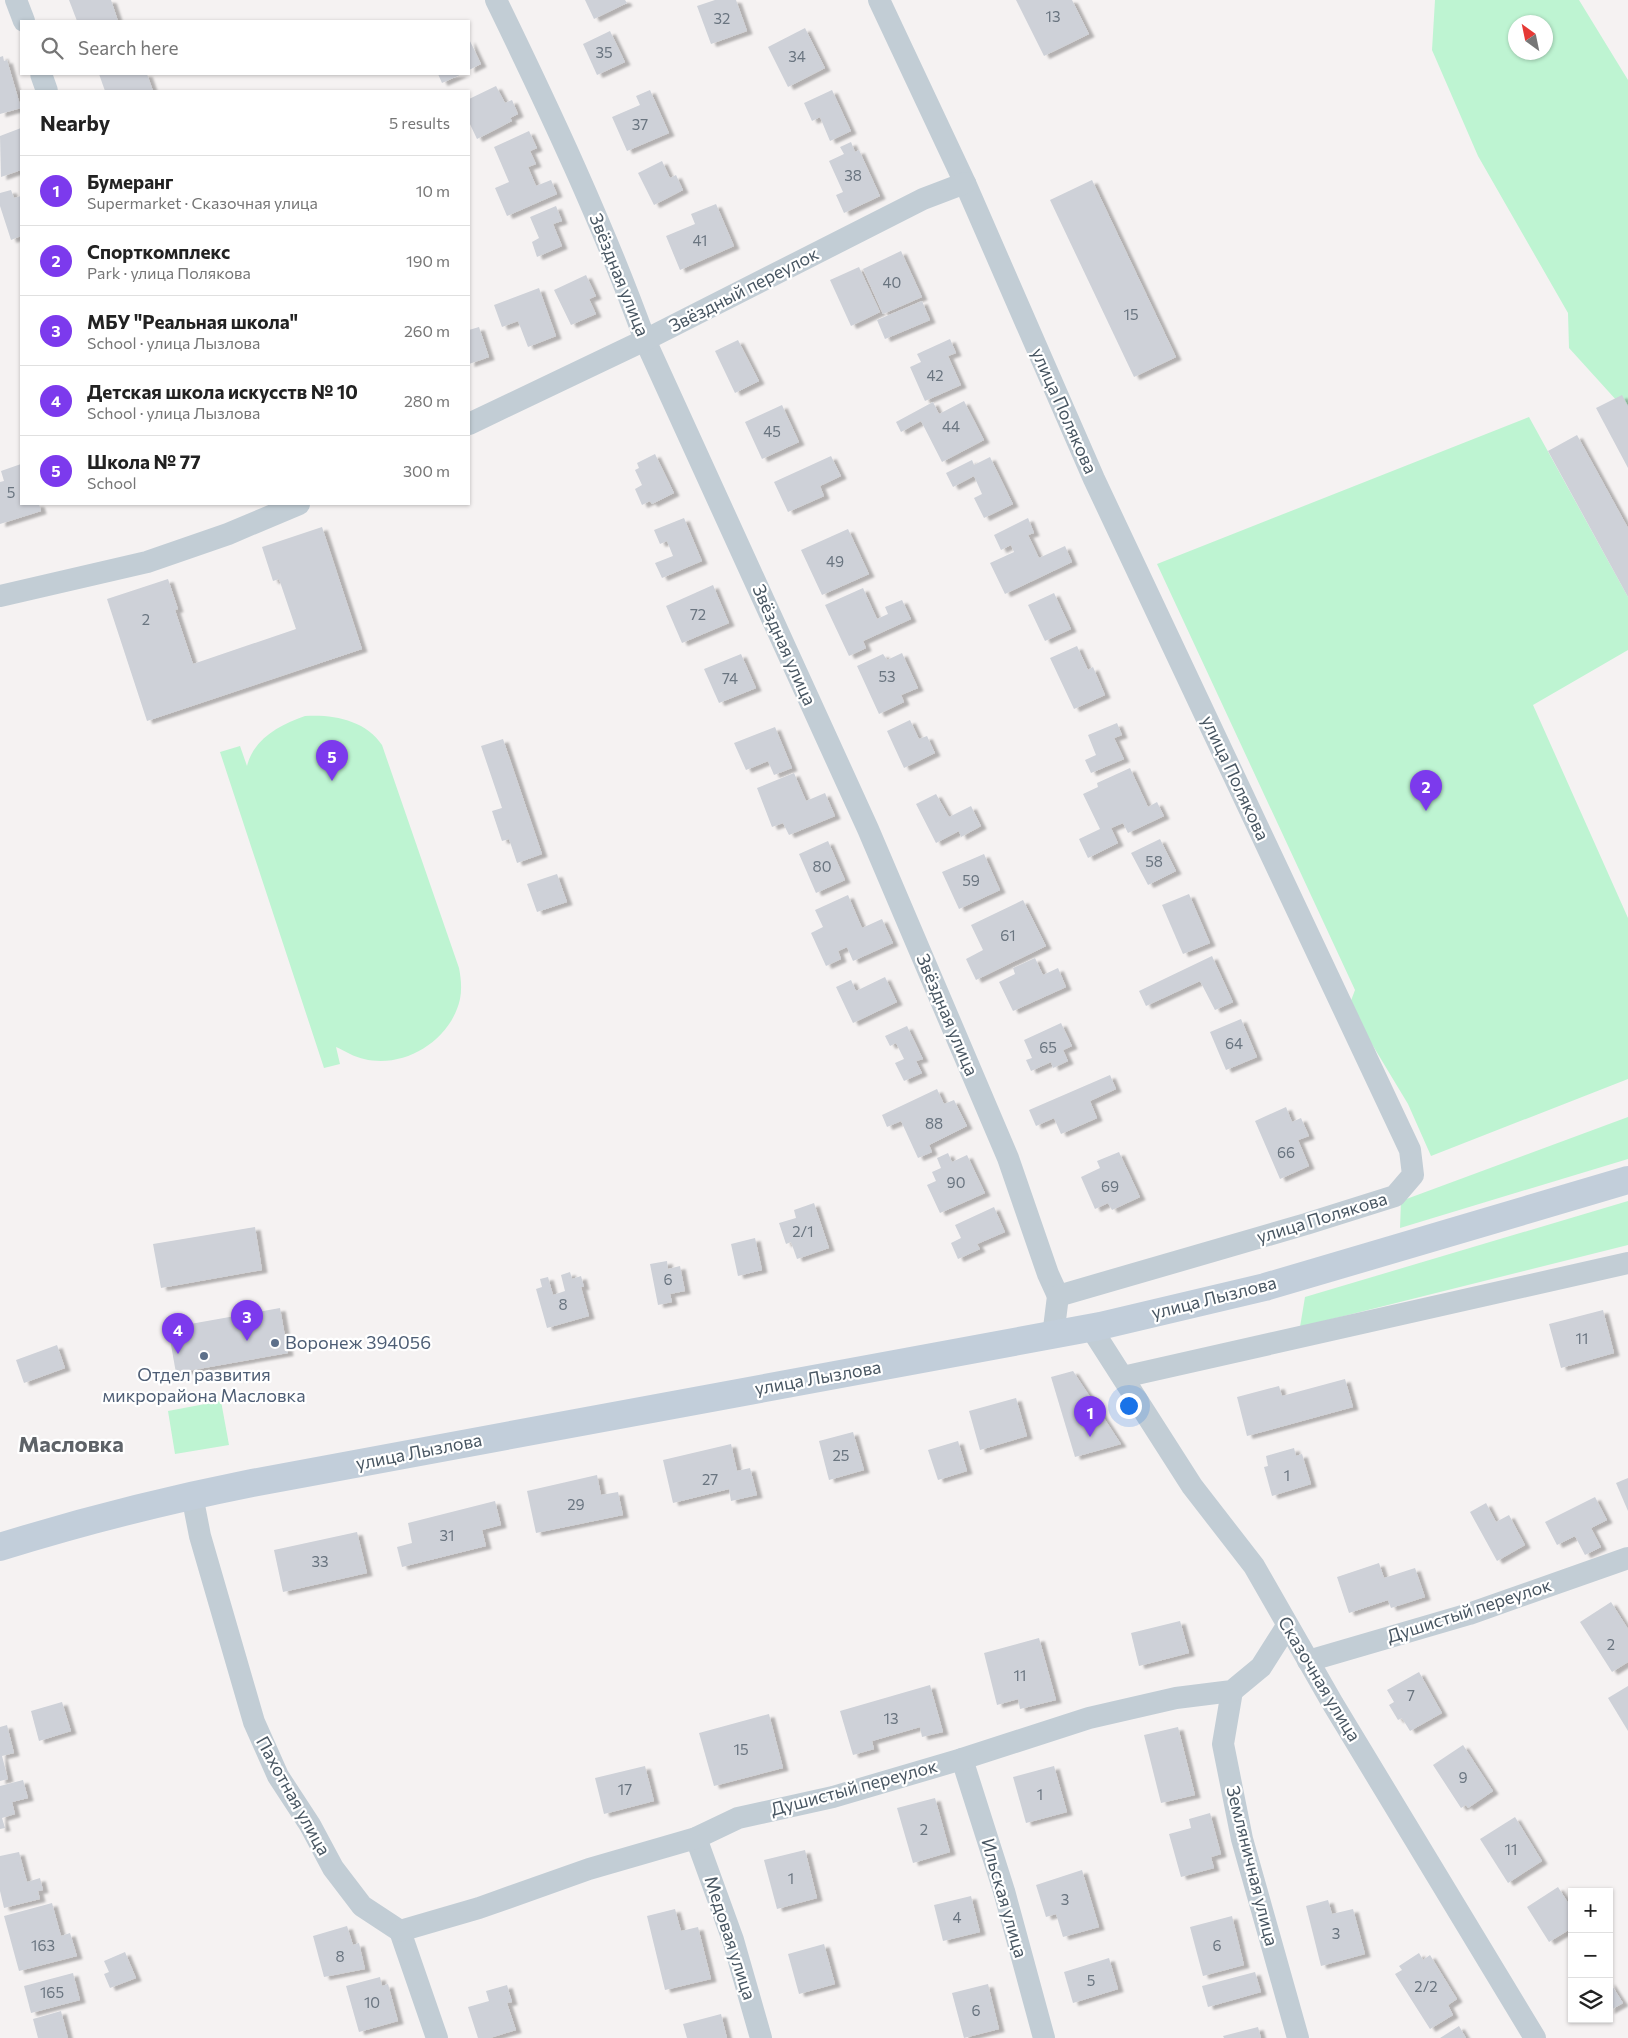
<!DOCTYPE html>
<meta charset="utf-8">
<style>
:root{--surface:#fff;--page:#f6f6f6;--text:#222;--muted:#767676;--line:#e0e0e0;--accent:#7c3aed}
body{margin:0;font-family:Commissioner,sans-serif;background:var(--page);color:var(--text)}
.controls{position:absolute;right:15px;bottom:15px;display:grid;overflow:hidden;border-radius:0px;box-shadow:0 1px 4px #0004}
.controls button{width:45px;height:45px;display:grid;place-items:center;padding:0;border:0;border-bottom:1px solid var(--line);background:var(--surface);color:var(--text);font:25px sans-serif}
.compass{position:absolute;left:1508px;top:15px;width:45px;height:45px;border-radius:50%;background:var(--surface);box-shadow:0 1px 4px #0004;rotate:327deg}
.you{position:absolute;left:1128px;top:1405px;width:18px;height:18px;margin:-12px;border:4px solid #fff;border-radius:50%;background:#1a73e8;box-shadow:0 0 0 8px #1a73e833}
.badge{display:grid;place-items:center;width:32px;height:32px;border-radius:50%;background:var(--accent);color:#fff;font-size:16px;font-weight:700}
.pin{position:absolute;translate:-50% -41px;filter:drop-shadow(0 1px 2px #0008)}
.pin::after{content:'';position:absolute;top:26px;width:18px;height:15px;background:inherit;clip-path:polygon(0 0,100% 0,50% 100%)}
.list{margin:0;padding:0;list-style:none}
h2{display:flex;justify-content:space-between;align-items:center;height:65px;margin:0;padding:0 20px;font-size:21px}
h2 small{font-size:16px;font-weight:400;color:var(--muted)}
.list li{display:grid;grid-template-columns:32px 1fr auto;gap:15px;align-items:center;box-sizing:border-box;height:70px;padding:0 20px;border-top:1px solid var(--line)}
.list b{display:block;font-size:19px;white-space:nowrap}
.list p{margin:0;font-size:16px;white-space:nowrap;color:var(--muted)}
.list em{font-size:16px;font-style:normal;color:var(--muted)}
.icon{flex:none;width:28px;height:28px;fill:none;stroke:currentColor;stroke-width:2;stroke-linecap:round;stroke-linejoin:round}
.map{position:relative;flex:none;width:1628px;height:2038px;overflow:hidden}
.search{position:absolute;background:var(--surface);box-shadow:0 1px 4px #0004;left:20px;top:20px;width:450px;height:55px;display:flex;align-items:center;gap:12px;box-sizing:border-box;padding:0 18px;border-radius:0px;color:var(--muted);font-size:19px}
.panel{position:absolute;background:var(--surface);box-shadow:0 1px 4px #0004;left:20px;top:90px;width:450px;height:415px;border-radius:0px}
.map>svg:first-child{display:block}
.green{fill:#bef4d2;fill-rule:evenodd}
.building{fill:#ced1d8;filter:url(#shadow)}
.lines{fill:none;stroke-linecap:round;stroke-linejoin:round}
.street{stroke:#c2cdd5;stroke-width:22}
.secondary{stroke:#c2ceda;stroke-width:28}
.service-dot{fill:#5c6f8a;stroke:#fff;stroke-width:2}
.labels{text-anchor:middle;stroke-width:4.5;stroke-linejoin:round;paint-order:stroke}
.number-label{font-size:15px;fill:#6a7580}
.street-label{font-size:18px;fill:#485662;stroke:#fff}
.service-label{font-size:18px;fill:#4e5e75;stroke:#fff;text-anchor:start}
.district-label{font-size:22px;font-weight:bold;fill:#5e6368;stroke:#fff}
</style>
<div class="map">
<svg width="1628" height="2038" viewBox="0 0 1628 2038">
<defs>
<filter id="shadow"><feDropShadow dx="5.5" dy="3" stdDeviation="1" flood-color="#0004"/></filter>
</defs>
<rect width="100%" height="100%" fill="#f5f2f2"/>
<!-- green -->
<g class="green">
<path d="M1435,0H1579L1628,80V420L1618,402L1569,348L1568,313L1478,156L1432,50ZM1516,22H1546V52H1516Z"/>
<path d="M1529,417L1628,597V650L1533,705L1628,918V1079L1431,1156L1408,1104L1349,1006L1355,990L1157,564Z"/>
<path d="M305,716C332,714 366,720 382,745L459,968C461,978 462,989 460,999C451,1040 405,1069 364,1059C354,1057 345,1051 336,1047L340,1064L324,1068L220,752L240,746L247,766C254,738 280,725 305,716Z"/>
<path d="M1628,1117V1159L1400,1228L1401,1201Z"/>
<path d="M1628,1201V1245L1300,1327L1305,1297Z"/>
<path d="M221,1401L229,1445L175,1454L168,1411Z"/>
</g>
<!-- building -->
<g class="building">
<path d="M69,0H111L118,21H77Z"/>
<path d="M585,0H625L627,3L594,19Z"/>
<path d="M715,0H736L747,31L711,44L697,6Z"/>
<path d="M1016,0H1072L1089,34L1044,56Z"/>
<path d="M805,28L825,68L788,87L768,47Z"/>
<path d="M610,31L625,62L597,75L583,44Z"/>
<path d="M469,39L481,64L469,70Z"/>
<path d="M3,56L4,61L7,60L21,108L0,114V57Z"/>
<path d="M99,74H147L153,91H105Z"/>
<path d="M438,74H462L442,83Z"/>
<path d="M496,86L505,103L512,100L518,114L510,118L512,121L477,139L469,122V99Z"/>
<path d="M650,90L669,133L627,151L612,117L640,105L636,96Z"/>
<path d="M832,90L851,131L830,141L820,117L812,121L804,103Z"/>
<path d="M21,128V170L1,177L0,136Z"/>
<path d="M529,131L537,148L530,151L536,164L528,167L536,186L551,180L557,194L507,216L495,188L509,182L494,147Z"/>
<path d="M851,142L855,152L859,150L880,196L844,213L836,195L843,192L829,161L844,154L840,147Z"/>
<path d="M662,161L670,178L676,175L683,190L654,205L638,173Z"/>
<path d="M1092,180L1176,357L1134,377L1050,200Z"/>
<path d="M11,190L14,198L21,196V236L11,240L0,206V193Z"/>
<path d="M716,204L734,246L680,270L666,236L695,224L691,214Z"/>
<path d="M556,206L562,221L553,224L562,246L537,257L532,242L539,238L530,217Z"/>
<path d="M901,251L922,297L883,314L863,269Z"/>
<path d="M859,267L880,312L851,326L830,280Z"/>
<path d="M586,275L596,296L589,299L596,314L571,325L554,290Z"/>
<path d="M539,288L556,336L528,347L518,321L502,327L494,305Z"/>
<path d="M922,301L930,320L885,339L877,320Z"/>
<path d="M479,327L489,357L469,364V330Z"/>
<path d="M950,339L956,353L948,356L961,385L925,401L910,367L921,362L917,354Z"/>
<path d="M738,340L759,381L735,393L715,351Z"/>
<path d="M1622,395L1628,406V468L1596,408Z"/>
<path d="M964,401L984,440L942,462L921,421L901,432L896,422L933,402L939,414Z"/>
<path d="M782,405L799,442L762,459L745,422Z"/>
<path d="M1577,435L1628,528V597L1548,451Z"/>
<path d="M655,454L674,493L652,504L650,501L642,505L635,489L642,485L635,470L639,468L637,463Z"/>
<path d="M831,456L841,476L820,486L824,496L788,512L774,482Z"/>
<path d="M990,457L1013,504L984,518L974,498L982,494L974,476L953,487L946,473L972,460L974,465Z"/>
<path d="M21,464V504H39L41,511L0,524V482L4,481L1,471Z"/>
<path d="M684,518L702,561L662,578L655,563L673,556L667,541L660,544L654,530Z"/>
<path d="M1028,518L1034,533L1028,535L1039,558L1065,546L1072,562L1005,594L990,563L1014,552L1011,545L1001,550L994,535Z"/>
<path d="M322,527L362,649L147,721L107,599L168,579L178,609L175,610L193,664L296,629L279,579L273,581L262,547Z"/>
<path d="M848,529L869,574L822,595L801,550Z"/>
<path d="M713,585L729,623L682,643L666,606Z"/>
<path d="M863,588L877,619L888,614L885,607L902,600L911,619L863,641L866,648L849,656L825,605Z"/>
<path d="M1054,593L1071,629L1045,641L1028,605Z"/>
<path d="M1077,646L1088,670L1093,667L1105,695L1074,709L1050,658Z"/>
<path d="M902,653L918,688L901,695L904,702L879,714L857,666L883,654L887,660Z"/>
<path d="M741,654L756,688L719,703L704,669Z"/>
<path d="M910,720L919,739L927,736L935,753L904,768L887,731Z"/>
<path d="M1117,723L1122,735L1114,738L1124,759L1091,773L1085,760L1096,755L1088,735Z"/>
<path d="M775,727L792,768L774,775L768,761L746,770L734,743Z"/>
<path d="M503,739L542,854L517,863L509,839L502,841L492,811L502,808L481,746Z"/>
<path d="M1130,768L1148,807L1157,802L1164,816L1128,833L1123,823L1111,828L1118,843L1088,858L1079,839L1100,829L1083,794L1098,787L1097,783Z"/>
<path d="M794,773L806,801L825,793L835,816L789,835L783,823L772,827L757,788Z"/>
<path d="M936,794L949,817L971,806L981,826L961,837L959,831L936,843L916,804Z"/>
<path d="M1160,839L1176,871L1148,885L1131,853Z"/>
<path d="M828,841L845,880L816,893L799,854Z"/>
<path d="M984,854L1000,890L959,909L942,872Z"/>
<path d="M557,874L567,902L537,912L527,884Z"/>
<path d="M1189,894L1210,943L1183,954L1162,905Z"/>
<path d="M848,895L862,928L882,919L893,943L853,961L847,947L838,951L841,959L826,966L811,933L823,927L815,910Z"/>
<path d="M1023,900L1046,946L976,980L966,959L983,950L971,925Z"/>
<path d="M1212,956L1233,1002L1215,1010L1200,981L1146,1006L1139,991Z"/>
<path d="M1035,958L1043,975L1058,968L1066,987L1013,1011L999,982L1015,974L1013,968Z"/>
<path d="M885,977L897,1002L853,1023L836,987L851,980L856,991Z"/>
<path d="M1241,1019L1257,1057L1226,1070L1210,1032Z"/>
<path d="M1061,1023L1072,1046L1063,1050L1068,1061L1053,1068L1051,1062L1031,1071L1026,1060L1032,1058L1024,1040Z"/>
<path d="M907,1026L923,1059L916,1061L922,1073L904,1081L895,1063L904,1059L896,1043L890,1046L885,1036Z"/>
<path d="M1110,1075L1116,1089L1090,1101L1097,1118L1061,1134L1054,1118L1036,1126L1029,1110Z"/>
<path d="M937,1089L944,1104L954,1100L967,1126L929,1145L932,1152L918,1158L901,1121L887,1127L882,1115Z"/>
<path d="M1286,1107L1292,1122L1301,1118L1309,1136L1298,1140L1309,1166L1280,1179L1255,1121Z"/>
<path d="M1119,1152L1140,1197L1112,1210L1108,1203L1095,1209L1081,1177L1100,1168L1097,1161Z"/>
<path d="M948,1153L952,1162L967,1155L985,1193L940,1213L927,1185L936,1181L932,1172L941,1168L937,1158Z"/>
<path d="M814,1203L829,1248L797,1259L791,1242L786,1244L779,1223L796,1218L794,1210Z"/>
<path d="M994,1207L1005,1232L977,1244L980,1249L958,1259L951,1243L961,1238L955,1225Z"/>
<path d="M255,1227L262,1270L161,1288L153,1244Z"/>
<path d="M755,1238L762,1270L738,1276L731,1244Z"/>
<path d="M667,1261L668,1269L680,1266L685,1291L670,1294L672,1302L658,1305L650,1264Z"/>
<path d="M570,1272L572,1279L581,1276L584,1287H581L589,1316L547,1328L536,1289L542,1287L540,1279L548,1277L553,1295L565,1291L561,1275Z"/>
<path d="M280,1308L288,1353L176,1373L168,1328Z"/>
<path d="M1603,1310L1614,1353L1561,1368L1549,1324Z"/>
<path d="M57,1345L65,1368L24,1383L16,1360Z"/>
<path d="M1073,1371L1121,1444L1075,1457L1051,1377Z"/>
<path d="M1345,1379L1353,1407L1247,1436L1237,1397L1279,1386L1282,1396Z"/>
<path d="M1016,1398L1027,1436L980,1450L969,1411Z"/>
<path d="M853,1432L864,1470L829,1480L819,1441Z"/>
<path d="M958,1441L967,1471L938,1480L928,1450Z"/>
<path d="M731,1444L737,1471L750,1468L757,1495L731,1501L729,1489L673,1503L663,1460Z"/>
<path d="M1294,1448L1296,1456L1302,1454L1311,1484L1272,1496L1264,1467L1268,1466L1266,1456Z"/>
<path d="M597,1475L601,1495L618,1492L623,1515L536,1533L527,1491Z"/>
<path d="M1628,1478V1511L1616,1483Z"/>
<path d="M1595,1497L1607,1520L1591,1528L1601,1547L1585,1555L1575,1536L1557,1545L1545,1522Z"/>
<path d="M495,1501L501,1525L482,1530L486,1546L402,1567L397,1547L412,1543L408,1523Z"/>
<path d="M1486,1503L1496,1522L1509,1515L1525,1545L1497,1561L1470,1512Z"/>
<path d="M357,1532L367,1573L283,1592L274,1550Z"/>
<path d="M1379,1563L1384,1578L1415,1568L1425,1597L1391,1608L1388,1600L1349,1613L1337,1577Z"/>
<path d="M1611,1602L1628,1629V1662L1612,1672L1580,1622Z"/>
<path d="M1180,1621L1189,1653L1139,1666L1131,1633Z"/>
<path d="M1039,1638L1056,1700L1020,1709L1018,1699L997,1705L984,1653Z"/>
<path d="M1419,1672L1442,1713L1410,1731L1402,1718L1398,1720L1389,1705L1394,1702L1387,1690Z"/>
<path d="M930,1685L943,1732L922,1737L920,1727L872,1741L874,1749L853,1755L840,1711Z"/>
<path d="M1628,1686V1731L1608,1698Z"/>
<path d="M62,1702L71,1731L39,1741L31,1711Z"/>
<path d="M769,1714L783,1768L714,1786L699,1733Z"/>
<path d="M7,1725L14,1753L2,1756L8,1779L0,1781V1727Z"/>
<path d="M1178,1727L1195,1795L1161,1803L1144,1735Z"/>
<path d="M1463,1745L1493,1791L1468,1808L1466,1805L1461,1808L1433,1765Z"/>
<path d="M645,1766L654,1801L604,1814L595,1778Z"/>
<path d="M1054,1766L1067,1812L1026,1823L1013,1777Z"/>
<path d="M23,1780L28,1798L12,1802L15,1814L2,1818L5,1828L0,1829V1786Z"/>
<path d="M935,1798L950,1852L913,1863L897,1808Z"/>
<path d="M1210,1813L1221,1854L1211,1857L1214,1868L1181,1877L1169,1834L1191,1828L1189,1819Z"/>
<path d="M1515,1817L1542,1861L1508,1883L1480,1839Z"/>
<path d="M805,1850L817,1898L777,1909L764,1860Z"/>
<path d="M19,1852L27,1882L40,1878L43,1890L38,1891L40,1899L4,1908L0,1891V1856Z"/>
<path d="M1082,1870L1099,1927L1063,1937L1056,1914L1046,1917L1036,1885Z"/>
<path d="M1558,1887L1572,1909V1928L1549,1942L1527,1907Z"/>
<path d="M971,1896L980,1932L943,1941L934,1905Z"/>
<path d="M1328,1900L1332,1914L1353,1909L1365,1954L1321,1966L1306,1906Z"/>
<path d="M52,1903L61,1936L70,1933L77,1956L19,1971L4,1916Z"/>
<path d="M675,1909L681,1931L698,1927L711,1979L665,1990L647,1916Z"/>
<path d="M1232,1916L1244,1965L1203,1976L1190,1927Z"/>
<path d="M347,1926L353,1945L359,1943L365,1969L324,1977L313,1936Z"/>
<path d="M824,1944L835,1984L799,1994L788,1954Z"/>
<path d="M125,1952L136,1978L110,1988L104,1974L109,1972L104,1961Z"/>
<path d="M1419,1953L1423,1960L1430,1955L1457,1999L1448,2005L1453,2015L1430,2029L1395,1974L1402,1970L1399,1966Z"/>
<path d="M1109,1958L1118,1989L1073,2003L1064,1972Z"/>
<path d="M1255,1972L1261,1992L1208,2007L1202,1986Z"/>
<path d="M73,1973L80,2000L31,2013L24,1986Z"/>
<path d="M380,1977L382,1986L388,1984L398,2021L359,2032L346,1986Z"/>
<path d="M1609,1981L1623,2003L1609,2011Z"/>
<path d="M988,1984L999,2029L964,2038L952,1993Z"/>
<path d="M507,1985L512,2002L507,2003L516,2030L490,2038H478L468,2007L489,2001L486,1991Z"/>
<path d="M61,2011L68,2038H38L33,2019Z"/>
<path d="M721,2014L727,2038H687L683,2024Z"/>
<path d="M1459,2026L1466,2038H1440Z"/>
<path d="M1258,2027L1261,2038H1224L1223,2036Z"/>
</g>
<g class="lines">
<!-- street -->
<g class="street">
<path d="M16,0L24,21"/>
<path d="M496,0C550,111 603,224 645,340L868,829L1008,1158L1048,1274L1058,1296"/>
<path d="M879,0L965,183L1094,479L1410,1150L1413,1175L1395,1196L1306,1224L1058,1296L1053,1336"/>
<path d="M41,74L47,91"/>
<path d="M469,424L645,340L923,199L965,183"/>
<path d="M0,596L147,562L228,534L299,504"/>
<path d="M1091,1328L1192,1486L1254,1566L1333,1704L1535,2038"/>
<path d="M1123,1377L1628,1263"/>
<path d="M192,1495L200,1536L254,1722L278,1776L310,1825L333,1868L362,1906L400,1931L437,2038"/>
<path d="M1308,1661L1469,1614L1628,1558"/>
<path d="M1232,1691L1223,1744L1242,1839L1298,2038"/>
<path d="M962,1759L1004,1891L1044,2038"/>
<path d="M696,1838L733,1940L761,2038"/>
<path d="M400,1931L479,1908L589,1869L696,1838L738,1818L833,1797L962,1759L1089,1718L1176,1698L1232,1691L1261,1667L1287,1626"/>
</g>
<!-- secondary -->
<path class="secondary" d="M0,1547C83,1521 167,1500 252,1483L1100,1326L1265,1287L1628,1180"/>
</g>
<!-- markers -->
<g class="service-dot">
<circle cx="275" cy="1343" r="5"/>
<circle cx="204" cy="1356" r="5"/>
</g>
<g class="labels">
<!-- number labels -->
<g class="number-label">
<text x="1053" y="22">13</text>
<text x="722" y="24">32</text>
<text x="604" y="58">35</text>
<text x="797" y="62">34</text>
<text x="640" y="130">37</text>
<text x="853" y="181">38</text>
<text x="700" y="246">41</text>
<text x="892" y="288">40</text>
<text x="1131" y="320">15</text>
<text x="935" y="381">42</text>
<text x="951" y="432">44</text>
<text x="772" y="437">45</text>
<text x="11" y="498">5</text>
<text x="835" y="567">49</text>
<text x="698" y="620">72</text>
<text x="146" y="625">2</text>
<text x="887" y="682">53</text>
<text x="730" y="684">74</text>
<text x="1154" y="867">58</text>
<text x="822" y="872">80</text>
<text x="971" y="886">59</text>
<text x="1008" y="941">61</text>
<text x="1234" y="1049">64</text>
<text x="1048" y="1053">65</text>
<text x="934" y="1129">88</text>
<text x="1286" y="1158">66</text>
<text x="956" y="1188">90</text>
<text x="1110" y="1192">69</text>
<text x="803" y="1237">2/1</text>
<text x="668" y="1285">6</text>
<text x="563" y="1310">8</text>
<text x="1582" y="1344">11</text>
<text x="841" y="1461">25</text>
<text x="1287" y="1481">1</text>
<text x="710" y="1485">27</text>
<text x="576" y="1510">29</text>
<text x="447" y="1541">31</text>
<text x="320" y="1567">33</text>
<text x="1611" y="1650">2</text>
<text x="1020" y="1681">11</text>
<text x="1411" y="1701">7</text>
<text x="891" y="1724">13</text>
<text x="741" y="1755">15</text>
<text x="1463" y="1783">9</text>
<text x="625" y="1795">17</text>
<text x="1040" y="1800">1</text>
<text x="924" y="1835">2</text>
<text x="1511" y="1855">11</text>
<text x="791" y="1884">1</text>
<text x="1065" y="1905">3</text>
<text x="957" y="1923">4</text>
<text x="1336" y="1939">3</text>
<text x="43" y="1951">163</text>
<text x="1217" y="1951">6</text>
<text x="340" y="1962">8</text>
<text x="1091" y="1986">5</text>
<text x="1426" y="1992">2/2</text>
<text x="52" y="1998">165</text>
<text x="372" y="2008">10</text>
<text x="976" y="2016">6</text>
</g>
<!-- street labels -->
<g class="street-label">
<text transform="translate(619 275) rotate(68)" y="6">Звёздная улица</text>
<text transform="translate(744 290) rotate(-27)" y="6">Звёздный переулок</text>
<text transform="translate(1064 411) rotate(66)" y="6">улица Полякова</text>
<text transform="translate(784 645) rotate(66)" y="6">Звёздная улица</text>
<text transform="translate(1235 778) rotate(65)" y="6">улица Полякова</text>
<text transform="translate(947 1015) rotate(67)" y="6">Звёздная улица</text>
<text transform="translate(1322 1218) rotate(-17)" y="6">улица Полякова</text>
<text transform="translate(1214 1298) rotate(-14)" y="6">улица Лызлова</text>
<text transform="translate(818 1378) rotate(-10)" y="6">улица Лызлова</text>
<text transform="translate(419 1452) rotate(-11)" y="6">улица Лызлова</text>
<text transform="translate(1469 1611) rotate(-18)" y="6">Душистый переулок</text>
<text transform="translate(1319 1679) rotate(59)" y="6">Сказочная улица</text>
<text transform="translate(854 1788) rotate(-15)" y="6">Душистый переулок</text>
<text transform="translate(293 1796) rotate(61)" y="6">Пахотная улица</text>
<text transform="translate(1252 1866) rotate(76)" y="6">Земляничная улица</text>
<text transform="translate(1004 1898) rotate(74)" y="6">Ильская улица</text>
<text transform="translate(730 1938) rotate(72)" y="6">Медовая улица</text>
</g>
<!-- service labels -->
<g class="service-label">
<text x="285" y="1349">Воронеж 394056</text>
<text x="204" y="1381" text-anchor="middle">Отдел развития<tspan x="204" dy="21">микрорайона Масловка</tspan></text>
</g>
<!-- district labels -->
<g class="district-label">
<text x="71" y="1452">Масловка</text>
</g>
</g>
</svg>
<div class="controls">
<button>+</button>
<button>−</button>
<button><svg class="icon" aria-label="layers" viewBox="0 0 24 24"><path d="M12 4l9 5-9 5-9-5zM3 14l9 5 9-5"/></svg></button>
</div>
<svg class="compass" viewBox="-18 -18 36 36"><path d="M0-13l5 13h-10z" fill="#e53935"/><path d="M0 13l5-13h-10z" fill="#767676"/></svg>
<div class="you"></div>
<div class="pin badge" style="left:1090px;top:1437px">1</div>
<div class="pin badge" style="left:1426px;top:811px">2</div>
<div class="pin badge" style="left:247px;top:1341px">3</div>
<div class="pin badge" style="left:178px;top:1354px">4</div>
<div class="pin badge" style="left:332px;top:781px">5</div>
<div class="search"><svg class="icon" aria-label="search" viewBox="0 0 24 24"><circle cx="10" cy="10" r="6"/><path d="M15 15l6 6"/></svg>Search here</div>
<section class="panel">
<h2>Nearby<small>5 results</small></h2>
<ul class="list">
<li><span class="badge">1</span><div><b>Бумеранг</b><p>Supermarket · Сказочная улица</p></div><em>10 m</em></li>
<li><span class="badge">2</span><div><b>Спорткомплекс</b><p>Park · улица Полякова</p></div><em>190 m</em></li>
<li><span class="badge">3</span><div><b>МБУ &quot;Реальная школа&quot;</b><p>School · улица Лызлова</p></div><em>260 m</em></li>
<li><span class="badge">4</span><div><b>Детская школа искусств № 10</b><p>School · улица Лызлова</p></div><em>280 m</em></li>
<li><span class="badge">5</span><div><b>Школа № 77</b><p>School</p></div><em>300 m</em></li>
</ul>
</section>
</div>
